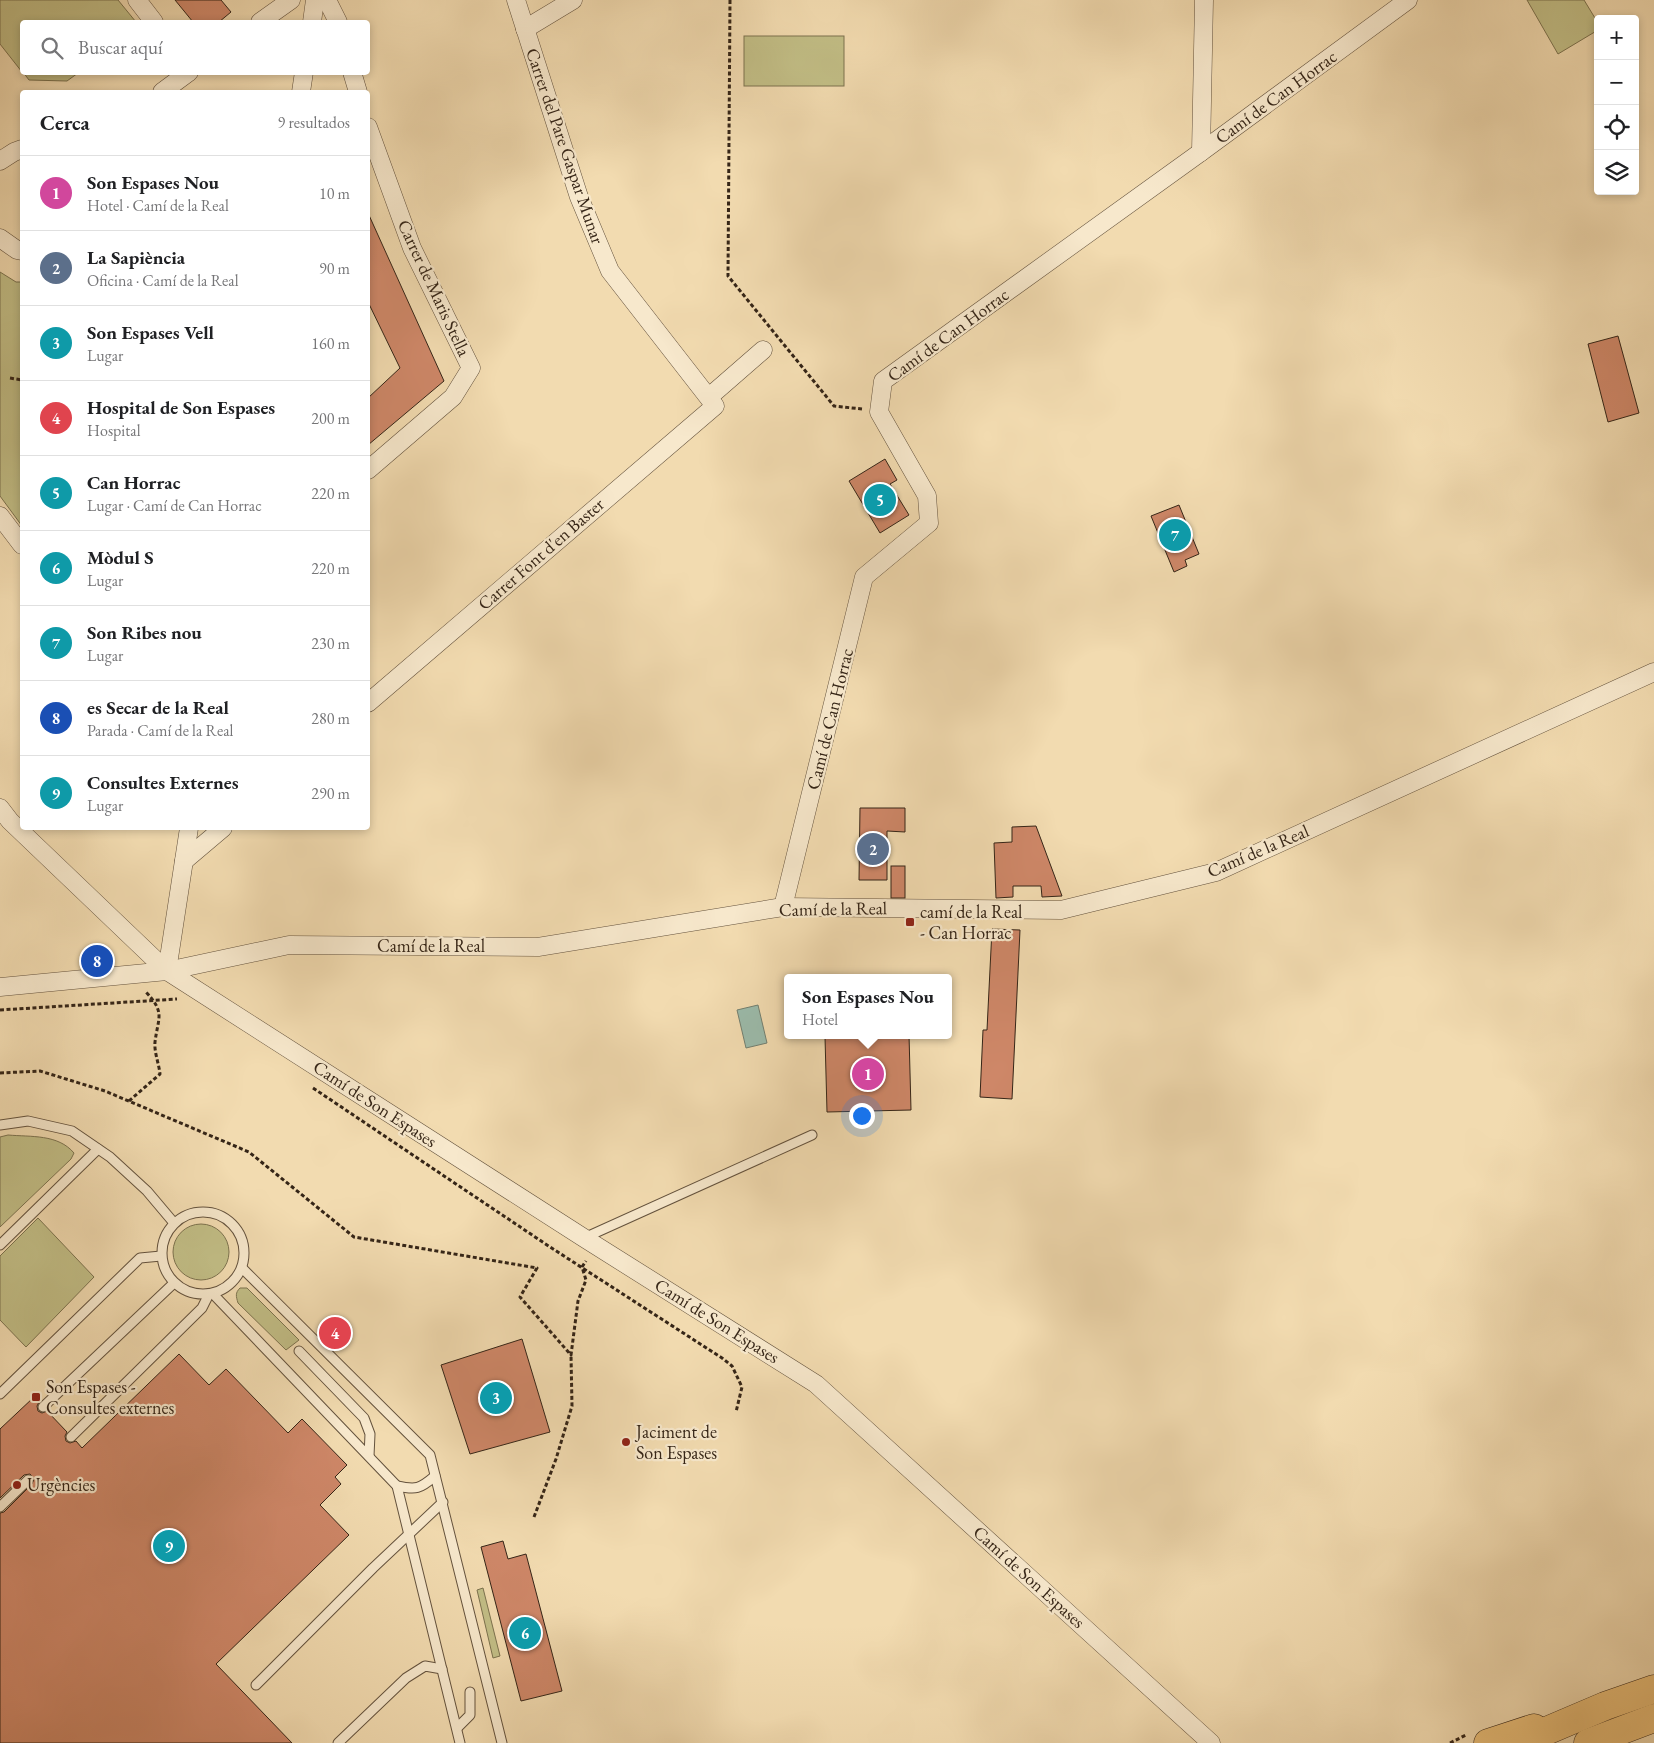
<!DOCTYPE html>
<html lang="es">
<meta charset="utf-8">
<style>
:root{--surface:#fff;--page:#f6f6f6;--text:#202124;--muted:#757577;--line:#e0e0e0;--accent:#8f2418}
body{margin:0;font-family:"EB Garamond",serif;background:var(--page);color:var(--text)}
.controls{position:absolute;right:15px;top:15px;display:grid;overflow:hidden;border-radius:5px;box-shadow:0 2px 8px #0003}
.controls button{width:45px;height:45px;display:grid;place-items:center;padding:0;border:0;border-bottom:1px solid var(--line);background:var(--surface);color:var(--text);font:25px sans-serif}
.you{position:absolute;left:861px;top:1115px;width:18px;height:18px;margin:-12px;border:4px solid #fff;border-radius:50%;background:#1a73e8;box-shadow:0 0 0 8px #1a73e833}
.badge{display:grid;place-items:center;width:32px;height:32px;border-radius:50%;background:var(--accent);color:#fff;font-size:16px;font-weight:700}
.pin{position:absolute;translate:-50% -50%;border:2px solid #fff;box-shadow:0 1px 5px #0006}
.popup{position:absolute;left:784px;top:974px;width:168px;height:65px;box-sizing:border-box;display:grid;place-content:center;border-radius:5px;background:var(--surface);filter:drop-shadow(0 1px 4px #0005);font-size:16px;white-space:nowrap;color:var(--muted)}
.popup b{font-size:19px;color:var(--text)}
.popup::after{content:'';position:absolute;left:50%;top:100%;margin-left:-10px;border:10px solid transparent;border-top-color:var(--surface)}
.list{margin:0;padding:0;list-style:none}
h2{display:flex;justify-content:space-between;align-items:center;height:65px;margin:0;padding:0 20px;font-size:21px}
h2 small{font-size:16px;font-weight:400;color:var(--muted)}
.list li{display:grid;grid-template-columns:32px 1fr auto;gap:15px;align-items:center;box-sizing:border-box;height:75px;padding:0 20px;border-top:1px solid var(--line)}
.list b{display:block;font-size:19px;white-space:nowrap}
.list p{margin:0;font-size:16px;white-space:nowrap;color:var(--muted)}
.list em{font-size:16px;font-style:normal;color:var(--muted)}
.icon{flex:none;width:28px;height:28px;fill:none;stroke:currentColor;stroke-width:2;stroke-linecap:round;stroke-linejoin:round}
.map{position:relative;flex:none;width:1654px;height:1743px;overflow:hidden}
.search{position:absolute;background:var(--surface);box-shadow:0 2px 8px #0003;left:20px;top:20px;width:350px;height:55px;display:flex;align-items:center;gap:12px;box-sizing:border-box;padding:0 18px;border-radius:5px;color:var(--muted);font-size:19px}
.panel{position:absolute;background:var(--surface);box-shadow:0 2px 8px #0003;left:20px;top:90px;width:350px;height:740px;border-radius:5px}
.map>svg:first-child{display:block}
.green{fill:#c2be86;stroke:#7c724e}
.water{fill:#9bbbab;stroke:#727f70}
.building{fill:#ce8768;stroke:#352517}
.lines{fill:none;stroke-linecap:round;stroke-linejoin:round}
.service-casing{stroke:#64523d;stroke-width:11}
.minor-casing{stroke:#64523d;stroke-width:19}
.primary-casing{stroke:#352517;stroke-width:29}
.path{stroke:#352517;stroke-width:3;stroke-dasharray:4 2.5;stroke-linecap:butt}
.service{stroke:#f7e8cc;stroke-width:9}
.minor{stroke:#f7e8cc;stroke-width:18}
.primary{stroke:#e9be78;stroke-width:28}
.poi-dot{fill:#8f2418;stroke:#f7e8cc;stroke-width:2}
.labels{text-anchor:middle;stroke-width:4.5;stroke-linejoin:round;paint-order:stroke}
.street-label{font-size:18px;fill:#352517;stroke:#f7e8cc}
.poi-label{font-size:18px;fill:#352517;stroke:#f7e8cc;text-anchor:start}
</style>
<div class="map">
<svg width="1654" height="1743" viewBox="0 0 1654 1743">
<rect width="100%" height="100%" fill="#f2dbb0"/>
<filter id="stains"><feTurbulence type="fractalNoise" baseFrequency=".004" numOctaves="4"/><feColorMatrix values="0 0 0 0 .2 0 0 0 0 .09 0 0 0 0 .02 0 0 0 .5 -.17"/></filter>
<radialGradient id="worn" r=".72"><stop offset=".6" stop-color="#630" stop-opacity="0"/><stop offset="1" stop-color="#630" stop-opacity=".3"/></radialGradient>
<!-- green -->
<g class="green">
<path d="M0,0H118L136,22H22V72L0,44Z"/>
<path d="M1527,0H1584L1598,23V30L1558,54Z"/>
<rect x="744" y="36" width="100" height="50"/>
<path d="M23,72H78V73L67,81L29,80Z"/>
<path d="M0,272L16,282H22V526L0,496Z"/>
<path d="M8,1135C31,1137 58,1134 74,1153L71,1159L0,1227V1137Z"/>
<path d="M38,1218L94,1277L26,1347L0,1320V1256Z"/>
<circle cx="201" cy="1252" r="28"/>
<path d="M240,1288H247L299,1340L286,1350L238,1303C236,1296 235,1293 240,1288Z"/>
<path d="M483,1588L500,1656L493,1658L477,1590Z"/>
</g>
<!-- water -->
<path class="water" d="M758,1005L767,1043L746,1048L737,1010Z"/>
<!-- building -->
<g class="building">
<path d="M175,0H221L231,12L219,22H193Z"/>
<path d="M368,213L444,381L368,445V398L400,368L368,302Z"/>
<path d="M1618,336L1639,413L1608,422L1588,344Z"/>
<path d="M885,459L897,480L890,484L909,515L880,533L849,481Z"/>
<path d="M1179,505L1199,554L1185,560L1187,566L1174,572L1151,516Z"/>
<path d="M860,808H905V832L887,831V880H859Z"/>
<path d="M1036,826L1062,896L1042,897L1041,886H1013V897L996,898L994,843L1012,842V827Z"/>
<rect x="891" y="866" width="14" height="32"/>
<path d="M992,929L1020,930L1012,1099L980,1097L983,1030H987Z"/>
<path d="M909,1035L911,1110L827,1112L825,1037Z"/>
<path d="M522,1339L550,1432L470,1454L441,1365Z"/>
<path d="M179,1354L209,1385L226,1369L288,1433L302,1419L347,1465L335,1477L341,1484L320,1505L349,1535L216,1664L292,1743H0V1513L4,1512L32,1484L34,1479L30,1474L24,1475L0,1498V1429L34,1397L39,1402L37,1406L38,1411L42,1413L47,1411L67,1432L65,1436L66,1441L70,1443L76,1441L82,1448Z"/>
<path d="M503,1541L508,1559L526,1554L562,1691L521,1701L481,1547Z"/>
</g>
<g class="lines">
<defs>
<g id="service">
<path d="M0,1125L28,1121L72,1131L110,1157L147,1191L174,1223"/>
<circle cx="203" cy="1253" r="41"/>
<path d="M584,1238L812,1135"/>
<path d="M0,1245L98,1149"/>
<path d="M242,1268L430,1455L502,1743"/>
<path d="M213,1294L397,1486L460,1743"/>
<path d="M299,1351L364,1418L370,1434L369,1456"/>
<path d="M0,1394L140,1258L161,1256"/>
<path d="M43,1407L174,1283"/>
<path d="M71,1437L202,1308L209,1294"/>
<path d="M397,1486C416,1490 420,1489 435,1476"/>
<path d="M0,1507L28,1480"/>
<path d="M256,1685L373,1568L443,1502"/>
<path d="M457,1728L470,1715V1692"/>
<path d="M338,1743L406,1678L425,1666L442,1669"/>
</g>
<g id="minor">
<path d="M137,0L154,22"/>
<path d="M327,0L338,22"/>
<path d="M260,22L291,0"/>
<path d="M312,22L315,0"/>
<path d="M525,29L573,0"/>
<path d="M352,72L358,92"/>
<path d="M162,92L189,72"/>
<path d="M301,92L304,72"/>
<path d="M368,127L412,248L471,368L453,397L368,470"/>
<path d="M1201,152L1204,0"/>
<path d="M0,161L14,152L22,149"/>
<path d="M0,238L17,250L22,251"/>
<path d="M709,397L763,350"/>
<path d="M0,516L22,545"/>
<path d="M368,703L715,406L610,271L579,197L516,0"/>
<path d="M0,808L10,821L167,971L584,1238L816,1384L1211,1743"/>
<path d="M184,861L223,828"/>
<path d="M783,907L864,577L929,523L927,496L879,412L883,381L1201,152L1408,0"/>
<path d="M167,971L189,828"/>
<path d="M0,987L167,971L289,945L538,947L783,907L1061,910L1216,872L1654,672"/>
</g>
<g id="primary">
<path d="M1488,1743L1534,1728"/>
<path d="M1518,1743L1605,1706L1654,1689"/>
<path d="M1588,1743L1654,1718"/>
</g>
</defs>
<!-- service casing -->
<use href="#service" class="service-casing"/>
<!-- minor casing -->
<use href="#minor" class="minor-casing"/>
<!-- primary casing -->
<use href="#primary" class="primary-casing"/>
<!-- path -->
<g class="path">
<path d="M730,0L728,276L834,406L862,409"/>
<path d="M10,378L22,380"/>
<path d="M0,1010L177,999"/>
<path d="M0,1073L40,1071L105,1091L249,1152L354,1237L537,1268L520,1297L571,1355L578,1301L586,1280L582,1267L586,1261"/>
<path d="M313,1088L550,1247L722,1358L732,1366L742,1387L736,1412"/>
<path d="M129,1101L160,1074C159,1064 154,1052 155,1042C158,1017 166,1013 145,991"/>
<path d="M534,1517L556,1459L572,1406L571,1355"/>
<path d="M1450,1743L1466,1735"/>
</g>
<!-- service -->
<use href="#service" class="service"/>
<!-- minor -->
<use href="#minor" class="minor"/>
<!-- primary -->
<use href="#primary" class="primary"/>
</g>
<!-- markers -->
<g class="poi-dot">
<rect x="905" y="917" width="10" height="10" rx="2.5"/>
<rect x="31" y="1392" width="10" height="10" rx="2.5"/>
<circle cx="626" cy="1442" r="5"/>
<circle cx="17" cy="1485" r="5"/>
</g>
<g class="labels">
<!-- street labels -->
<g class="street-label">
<text transform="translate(1276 97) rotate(-36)" y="6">Camí de Can Horrac</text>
<text transform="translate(565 146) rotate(71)" y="6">Carrer del Pare Gaspar Munar</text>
<text transform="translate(434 288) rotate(65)" y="6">Carrer de Maris Stella</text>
<text transform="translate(948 335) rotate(-36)" y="6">Camí de Can Horrac</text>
<text transform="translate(541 554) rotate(-41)" y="6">Carrer Font d'en Baster</text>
<text transform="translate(830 719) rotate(-76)" y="6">Camí de Can Horrac</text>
<text transform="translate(1258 851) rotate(-23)" y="6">Camí de la Real</text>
<text transform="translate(833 909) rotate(-1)" y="6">Camí de la Real</text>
<text x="431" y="952">Camí de la Real</text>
<text transform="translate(375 1104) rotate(33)" y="6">Camí de Son Espases</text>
<text transform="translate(717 1321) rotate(32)" y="6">Camí de Son Espases</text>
<text transform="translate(1029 1577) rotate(42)" y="6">Camí de Son Espases</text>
</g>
<!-- poi labels -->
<g class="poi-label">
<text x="920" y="918">camí de la Real<tspan x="920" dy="21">- Can Horrac</tspan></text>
<text x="46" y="1393">Son Espases -<tspan x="46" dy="21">Consultes externes</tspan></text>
<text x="636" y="1438">Jaciment de<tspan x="636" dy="21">Son Espases</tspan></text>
<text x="27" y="1491">Urgències</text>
</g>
</g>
<rect width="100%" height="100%" filter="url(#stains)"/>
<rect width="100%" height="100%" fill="url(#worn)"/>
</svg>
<div class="controls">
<button>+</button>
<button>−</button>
<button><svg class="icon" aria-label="locate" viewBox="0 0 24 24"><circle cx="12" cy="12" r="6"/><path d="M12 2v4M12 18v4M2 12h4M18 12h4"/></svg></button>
<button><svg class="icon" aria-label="layers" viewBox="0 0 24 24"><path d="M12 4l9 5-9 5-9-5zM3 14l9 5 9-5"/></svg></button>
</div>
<div class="you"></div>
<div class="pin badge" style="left:868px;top:1074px;background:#d1479c">1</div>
<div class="popup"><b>Son Espases Nou</b>Hotel</div>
<div class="pin badge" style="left:873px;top:849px;background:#5c6f8a">2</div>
<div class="pin badge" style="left:496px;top:1398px;background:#0f9aa8">3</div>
<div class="pin badge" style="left:335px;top:1333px;background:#e0444e">4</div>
<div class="pin badge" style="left:880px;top:500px;background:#0f9aa8">5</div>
<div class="pin badge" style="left:525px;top:1633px;background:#0f9aa8">6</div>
<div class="pin badge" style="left:1175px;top:535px;background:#0f9aa8">7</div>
<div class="pin badge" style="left:97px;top:961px;background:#1a4fb4">8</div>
<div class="pin badge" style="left:169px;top:1546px;background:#0f9aa8">9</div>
<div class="search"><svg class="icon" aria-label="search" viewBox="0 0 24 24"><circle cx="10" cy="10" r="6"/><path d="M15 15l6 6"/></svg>Buscar aquí</div>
<section class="panel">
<h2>Cerca<small>9 resultados</small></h2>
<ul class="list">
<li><span class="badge" style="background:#d1479c">1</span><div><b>Son Espases Nou</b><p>Hotel · Camí de la Real</p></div><em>10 m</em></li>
<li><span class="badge" style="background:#5c6f8a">2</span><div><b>La Sapiència</b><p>Oficina · Camí de la Real</p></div><em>90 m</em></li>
<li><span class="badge" style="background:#0f9aa8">3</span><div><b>Son Espases Vell</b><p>Lugar</p></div><em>160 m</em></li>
<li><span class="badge" style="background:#e0444e">4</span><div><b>Hospital de Son Espases</b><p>Hospital</p></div><em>200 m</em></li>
<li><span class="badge" style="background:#0f9aa8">5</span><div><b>Can Horrac</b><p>Lugar · Camí de Can Horrac</p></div><em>220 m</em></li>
<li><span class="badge" style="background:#0f9aa8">6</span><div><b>Mòdul S</b><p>Lugar</p></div><em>220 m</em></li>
<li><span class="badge" style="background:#0f9aa8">7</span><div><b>Son Ribes nou</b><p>Lugar</p></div><em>230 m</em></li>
<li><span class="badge" style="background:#1a4fb4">8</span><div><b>es Secar de la Real</b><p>Parada · Camí de la Real</p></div><em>280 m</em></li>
<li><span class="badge" style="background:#0f9aa8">9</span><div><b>Consultes Externes</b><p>Lugar</p></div><em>290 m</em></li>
</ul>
</section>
</div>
